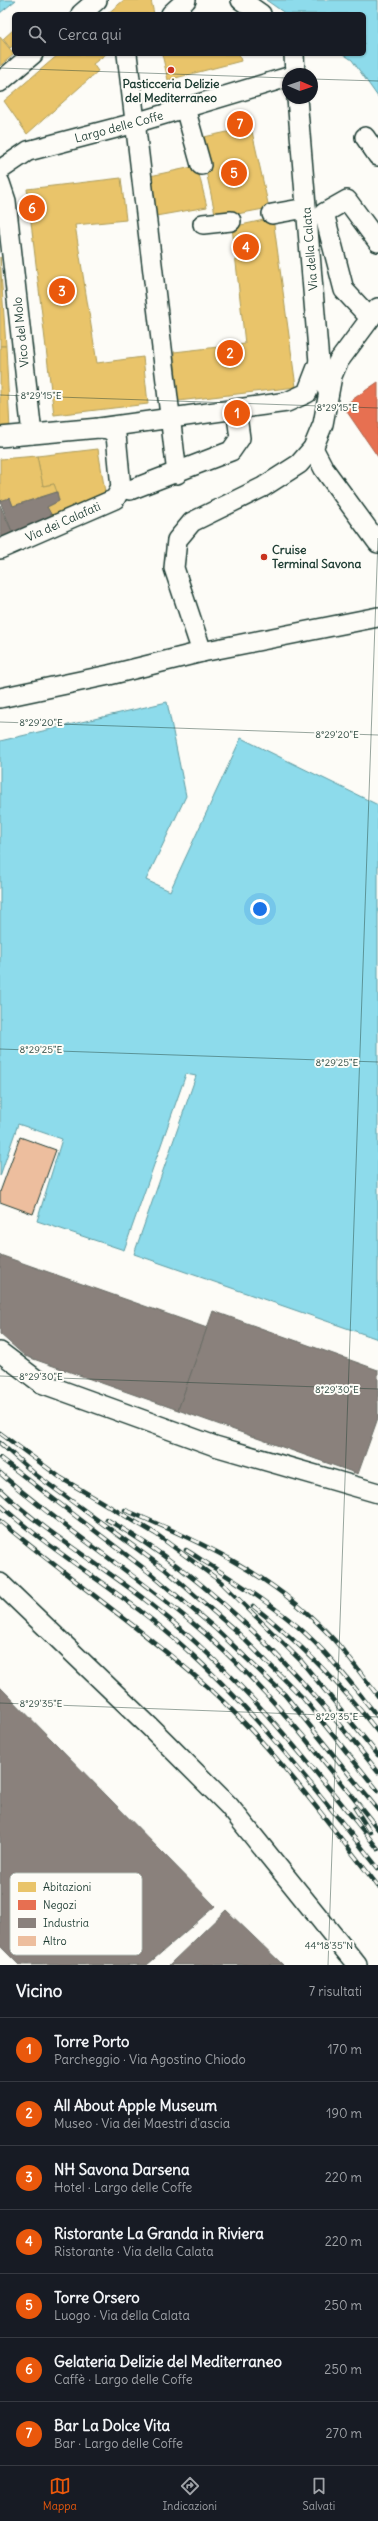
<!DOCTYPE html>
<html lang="it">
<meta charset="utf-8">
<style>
:root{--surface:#171b24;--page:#20242c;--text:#f1f3f6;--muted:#9ea1a6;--line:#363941;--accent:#ea580c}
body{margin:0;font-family:Delius,sans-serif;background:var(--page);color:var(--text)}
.compass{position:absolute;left:282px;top:68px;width:36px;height:36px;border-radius:50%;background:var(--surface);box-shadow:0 1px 3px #0004;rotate:92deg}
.you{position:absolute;left:260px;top:909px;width:14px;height:14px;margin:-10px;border:3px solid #fff;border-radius:50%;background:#1a73e8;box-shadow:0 0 0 6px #1a73e833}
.badge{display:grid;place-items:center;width:26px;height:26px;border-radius:50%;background:var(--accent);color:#fff;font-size:13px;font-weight:700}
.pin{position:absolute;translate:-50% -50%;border:2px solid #fff;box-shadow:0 1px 4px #0006}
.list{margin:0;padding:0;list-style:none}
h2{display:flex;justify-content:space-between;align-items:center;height:52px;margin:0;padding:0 16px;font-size:17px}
h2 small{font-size:13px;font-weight:400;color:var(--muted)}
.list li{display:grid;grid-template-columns:26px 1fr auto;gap:12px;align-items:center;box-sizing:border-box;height:64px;padding:0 16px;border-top:1px solid var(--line)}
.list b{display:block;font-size:15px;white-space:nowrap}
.list p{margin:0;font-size:13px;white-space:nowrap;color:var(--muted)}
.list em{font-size:13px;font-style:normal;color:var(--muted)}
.icon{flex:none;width:22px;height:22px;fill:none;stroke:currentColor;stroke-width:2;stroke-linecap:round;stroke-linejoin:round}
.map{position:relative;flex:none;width:378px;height:1965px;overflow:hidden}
.search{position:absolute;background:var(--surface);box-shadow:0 1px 3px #0004;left:12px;right:12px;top:12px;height:44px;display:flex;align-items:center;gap:10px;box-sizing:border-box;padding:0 14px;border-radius:6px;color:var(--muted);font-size:15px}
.sheet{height:500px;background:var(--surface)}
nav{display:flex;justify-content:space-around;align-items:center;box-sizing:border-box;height:56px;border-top:1px solid var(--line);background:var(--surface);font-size:11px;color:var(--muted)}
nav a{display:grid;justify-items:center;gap:2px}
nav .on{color:var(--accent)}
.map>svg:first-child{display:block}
.water{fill:#8ddbeb;stroke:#619ca2}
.homes{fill:#e9c46a;stroke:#ac9c5a}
.shops{fill:#e76f51;stroke:#ab6048}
.industry{fill:#8a817c;stroke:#6a6d66}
.building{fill:#edbe9e;stroke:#1f3d34}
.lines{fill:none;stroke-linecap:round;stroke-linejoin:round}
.minor-casing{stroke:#1f3d34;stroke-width:22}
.minor{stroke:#fdfcf7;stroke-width:19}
.rail-casing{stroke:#1f3d34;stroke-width:4.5}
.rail{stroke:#fdfcf7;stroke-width:3;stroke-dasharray:9;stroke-linecap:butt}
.ticks{fill:none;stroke:#1f3d34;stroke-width:1;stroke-opacity:0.45}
.poi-dot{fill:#c8321e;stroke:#fdfcf7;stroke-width:1.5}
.labels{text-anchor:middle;stroke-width:4;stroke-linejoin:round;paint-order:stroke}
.poi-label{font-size:12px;font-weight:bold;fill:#1f3d34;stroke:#fdfcf7}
.street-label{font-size:12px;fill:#1f3d34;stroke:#fdfcf7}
.key{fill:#fdfcf7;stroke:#bac3bc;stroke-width:1}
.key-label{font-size:11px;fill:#1f3d34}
.ticks-label{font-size:10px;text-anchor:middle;fill:#1f3d34;stroke:#fdfcf7;stroke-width:4;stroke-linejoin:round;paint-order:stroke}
</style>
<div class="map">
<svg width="378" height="1965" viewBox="0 0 378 1965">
<rect width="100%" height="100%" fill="#fdfcf7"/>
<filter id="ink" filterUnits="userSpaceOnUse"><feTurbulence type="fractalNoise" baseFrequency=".025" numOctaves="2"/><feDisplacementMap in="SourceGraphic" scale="8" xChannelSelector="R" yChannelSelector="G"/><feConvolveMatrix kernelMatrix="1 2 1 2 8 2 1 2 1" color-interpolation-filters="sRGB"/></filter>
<g filter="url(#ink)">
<!-- water -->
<g class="water">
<path d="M0,0H16L0,13Z"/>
<path d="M266,0H378V97L352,60L343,54H364V14H286Z"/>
<path d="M167,702L186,796L146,880L170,891L241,738L378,805V1339L134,1254L196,1076L186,1074L124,1250L37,1221L62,1139L18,1124L0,1176V741Z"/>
</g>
<!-- homes -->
<g class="homes">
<path d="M124,0H151L154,14H107Z"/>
<path d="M14,29V45L10,48L3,39Z"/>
<path d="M0,37L14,54L0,66Z"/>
<path d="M59,54H106L93,64L98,71L27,134L4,101Z"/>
<path d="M162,54H239L241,61L168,80Z"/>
<path d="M251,127L269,208L216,218L199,138Z"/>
<path d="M197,166L207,207L156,216L150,176Z"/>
<path d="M121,178L126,220L75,225L97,363L143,357L148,404L54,415L27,189Z"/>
<path d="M273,218L296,387L178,401L174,352L245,344L232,227Z"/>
<path d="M0,257L6,346H0Z"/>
<path d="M0,346H6L10,430L0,431Z"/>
<path d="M98,449L105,492L52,516L47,507L59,501L54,484L43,486L37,456Z"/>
<path d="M37,456L43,486L54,484L57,492L13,506L10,498L0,501V459Z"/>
</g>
<!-- shops -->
<path class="shops" d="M378,382V457L343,406Z"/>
<!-- industry -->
<g class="industry">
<path d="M57,492L59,501L47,507L52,516L13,534L0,501L10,498L13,506Z"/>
<path d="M0,505L13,534L0,540Z"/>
<path d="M0,1255L207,1328L178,1410L25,1356L0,1334Z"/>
<path d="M213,1311L378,1370V1418L358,1474L178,1410Z"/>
<path d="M0,1687L215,1906L147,1965H19L0,1946Z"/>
<path d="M226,1910L283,1965H169Z"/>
</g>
<!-- building -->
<path class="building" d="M20,1137L56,1150L33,1214L0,1202V1192Z"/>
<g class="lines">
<defs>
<g id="minor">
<path d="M241,0L261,14"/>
<path d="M81,14L97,0"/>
<path d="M171,14L186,0"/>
<path d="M127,54L177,474"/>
<path d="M294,54L295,74"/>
<path d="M0,82L33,54"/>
<path d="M297,98L319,362L328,392"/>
<path d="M185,108L201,165"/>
<path d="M365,137L378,156"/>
<path d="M0,170L28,151L135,123L288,77"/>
<path d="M0,183L6,201L32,434"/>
<path d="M272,214L306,208"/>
<path d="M203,224L231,221"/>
<path d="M370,318L344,290L324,213L347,200L378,242"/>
<path d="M99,428L287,402L307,393L319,362"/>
<path d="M0,437L99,428L109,429L116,435L121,488L130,490L231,451L240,438L236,409"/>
<path d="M313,448L324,469L378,543"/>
<path d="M0,549L115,499L121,488"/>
<path d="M202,652L174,568L177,540L192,522L263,487L299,464L313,448L323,424L332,376L338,362L378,308"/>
<path d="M0,698L109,675L202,652L378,617"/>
<path d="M0,1352L41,1383L215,1446L378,1493"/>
<path d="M0,1583L150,1727L229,1806L357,1965"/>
</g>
</defs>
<!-- minor casing -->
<use href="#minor" class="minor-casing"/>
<!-- minor -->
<use href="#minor" class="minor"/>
<defs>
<g id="rail">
<path d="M0,1433L61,1478L156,1534L221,1582L301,1661L378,1755"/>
<path d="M0,1443L36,1475L166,1570L237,1632L303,1698L378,1791"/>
<path d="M0,1458L150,1573L217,1630L285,1695L378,1810"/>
<path d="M0,1473C60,1526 128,1569 189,1620C262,1680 320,1756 378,1829"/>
<path d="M0,1490C48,1535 106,1568 157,1609C244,1679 309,1763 378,1849"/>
<path d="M0,1505C58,1557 127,1595 185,1648C258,1714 317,1791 378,1868"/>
<path d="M125,1510C202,1542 278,1577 335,1641C350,1658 364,1678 378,1696"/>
<path d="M106,1519C216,1581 301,1675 378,1772"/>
<path d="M0,1521C69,1579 144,1630 211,1690C274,1748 325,1819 378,1886"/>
<path d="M186,1550C224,1574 262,1597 297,1626C328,1652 353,1686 378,1717"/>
<path d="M253,1606C301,1643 341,1685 378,1732"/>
<path d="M355,1808L370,1832"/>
</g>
</defs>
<!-- rail casing -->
<use href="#rail" class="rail-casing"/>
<!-- rail -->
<use href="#rail" class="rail"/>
</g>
</g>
<!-- ticks -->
<path class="ticks" d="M0,68L288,78M312,79L378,81M0,395L378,408M0,722L378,735M0,1049L378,1062M0,1376L378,1389M0,1703L378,1717M328,1965L378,538"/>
<!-- markers -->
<g class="poi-dot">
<circle cx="171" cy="70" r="4"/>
<circle cx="264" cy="557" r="4"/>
</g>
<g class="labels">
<!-- poi labels -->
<g class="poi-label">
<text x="171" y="88">Pasticceria Delizie<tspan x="171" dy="14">del Mediterraneo</tspan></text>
<text x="272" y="554" text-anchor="start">Cruise<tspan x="272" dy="14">Terminal Savona</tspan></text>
</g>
<!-- street labels -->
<g class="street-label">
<text transform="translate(119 127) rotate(-15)" y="4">Largo delle Coffe</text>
<text transform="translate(310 249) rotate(-95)" y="4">Via della Calata</text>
<text transform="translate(21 332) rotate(-96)" y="4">Vico del Molo</text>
<text transform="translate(63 522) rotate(-24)" y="4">Via dei Calafati</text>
</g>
</g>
<!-- legend -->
<rect x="10" y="1873" width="132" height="82" rx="6" class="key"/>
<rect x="18" y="1882" width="18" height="10" fill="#e9c46a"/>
<rect x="18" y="1900" width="18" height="10" fill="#e76f51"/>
<rect x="18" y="1918" width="18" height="10" fill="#8a817c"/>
<rect x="18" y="1936" width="18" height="10" fill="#edbe9e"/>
<g class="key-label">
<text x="43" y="1891">Abitazioni</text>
<text x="43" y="1909">Negozi</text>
<text x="43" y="1927">Industria</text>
<text x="43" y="1945">Altro</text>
</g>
<g class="ticks-label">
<text x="41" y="399">8°29'15"E</text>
<text x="337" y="411">8°29'15"E</text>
<text x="41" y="726">8°29'20"E</text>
<text x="337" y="738">8°29'20"E</text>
<text x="41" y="1053">8°29'25"E</text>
<text x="337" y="1066">8°29'25"E</text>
<text x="41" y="1380">8°29'30"E</text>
<text x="337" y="1393">8°29'30"E</text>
<text x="41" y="1707">8°29'35"E</text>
<text x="337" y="1720">8°29'35"E</text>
<text x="329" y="1949">44°18'35"N</text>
</g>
</svg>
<svg class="compass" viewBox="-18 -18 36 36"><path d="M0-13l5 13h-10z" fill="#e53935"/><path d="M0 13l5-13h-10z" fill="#9ea1a6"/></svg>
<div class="you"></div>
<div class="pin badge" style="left:237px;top:413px">1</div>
<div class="pin badge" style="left:230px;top:353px">2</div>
<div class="pin badge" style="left:62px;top:291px">3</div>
<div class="pin badge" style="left:246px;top:247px">4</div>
<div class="pin badge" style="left:234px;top:173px">5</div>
<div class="pin badge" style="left:32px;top:208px">6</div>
<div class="pin badge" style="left:240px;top:124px">7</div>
<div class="search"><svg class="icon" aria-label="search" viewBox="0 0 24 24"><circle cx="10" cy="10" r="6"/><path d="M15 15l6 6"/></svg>Cerca qui</div>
</div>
<section class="sheet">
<h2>Vicino<small>7 risultati</small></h2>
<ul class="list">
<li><span class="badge">1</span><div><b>Torre Porto</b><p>Parcheggio · Via Agostino Chiodo</p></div><em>170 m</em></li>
<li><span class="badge">2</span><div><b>All About Apple Museum</b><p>Museo · Via dei Maestri d'ascia</p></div><em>190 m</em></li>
<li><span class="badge">3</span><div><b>NH Savona Darsena</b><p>Hotel · Largo delle Coffe</p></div><em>220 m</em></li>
<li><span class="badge">4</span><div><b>Ristorante La Granda in Riviera</b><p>Ristorante · Via della Calata</p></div><em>220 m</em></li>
<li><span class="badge">5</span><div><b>Torre Orsero</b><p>Luogo · Via della Calata</p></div><em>250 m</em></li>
<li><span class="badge">6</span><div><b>Gelateria Delizie del Mediterraneo</b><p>Caffè · Largo delle Coffe</p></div><em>250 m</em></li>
<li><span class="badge">7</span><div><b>Bar La Dolce Vita</b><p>Bar · Largo delle Coffe</p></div><em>270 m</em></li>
</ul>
</section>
<nav>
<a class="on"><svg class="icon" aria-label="map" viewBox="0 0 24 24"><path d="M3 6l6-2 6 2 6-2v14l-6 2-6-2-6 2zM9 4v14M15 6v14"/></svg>Mappa</a>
<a><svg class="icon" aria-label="directions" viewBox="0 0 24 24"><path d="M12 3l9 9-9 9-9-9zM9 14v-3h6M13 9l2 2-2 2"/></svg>Indicazioni</a>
<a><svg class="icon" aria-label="saved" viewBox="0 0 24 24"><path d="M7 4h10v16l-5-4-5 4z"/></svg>Salvati</a>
</nav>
